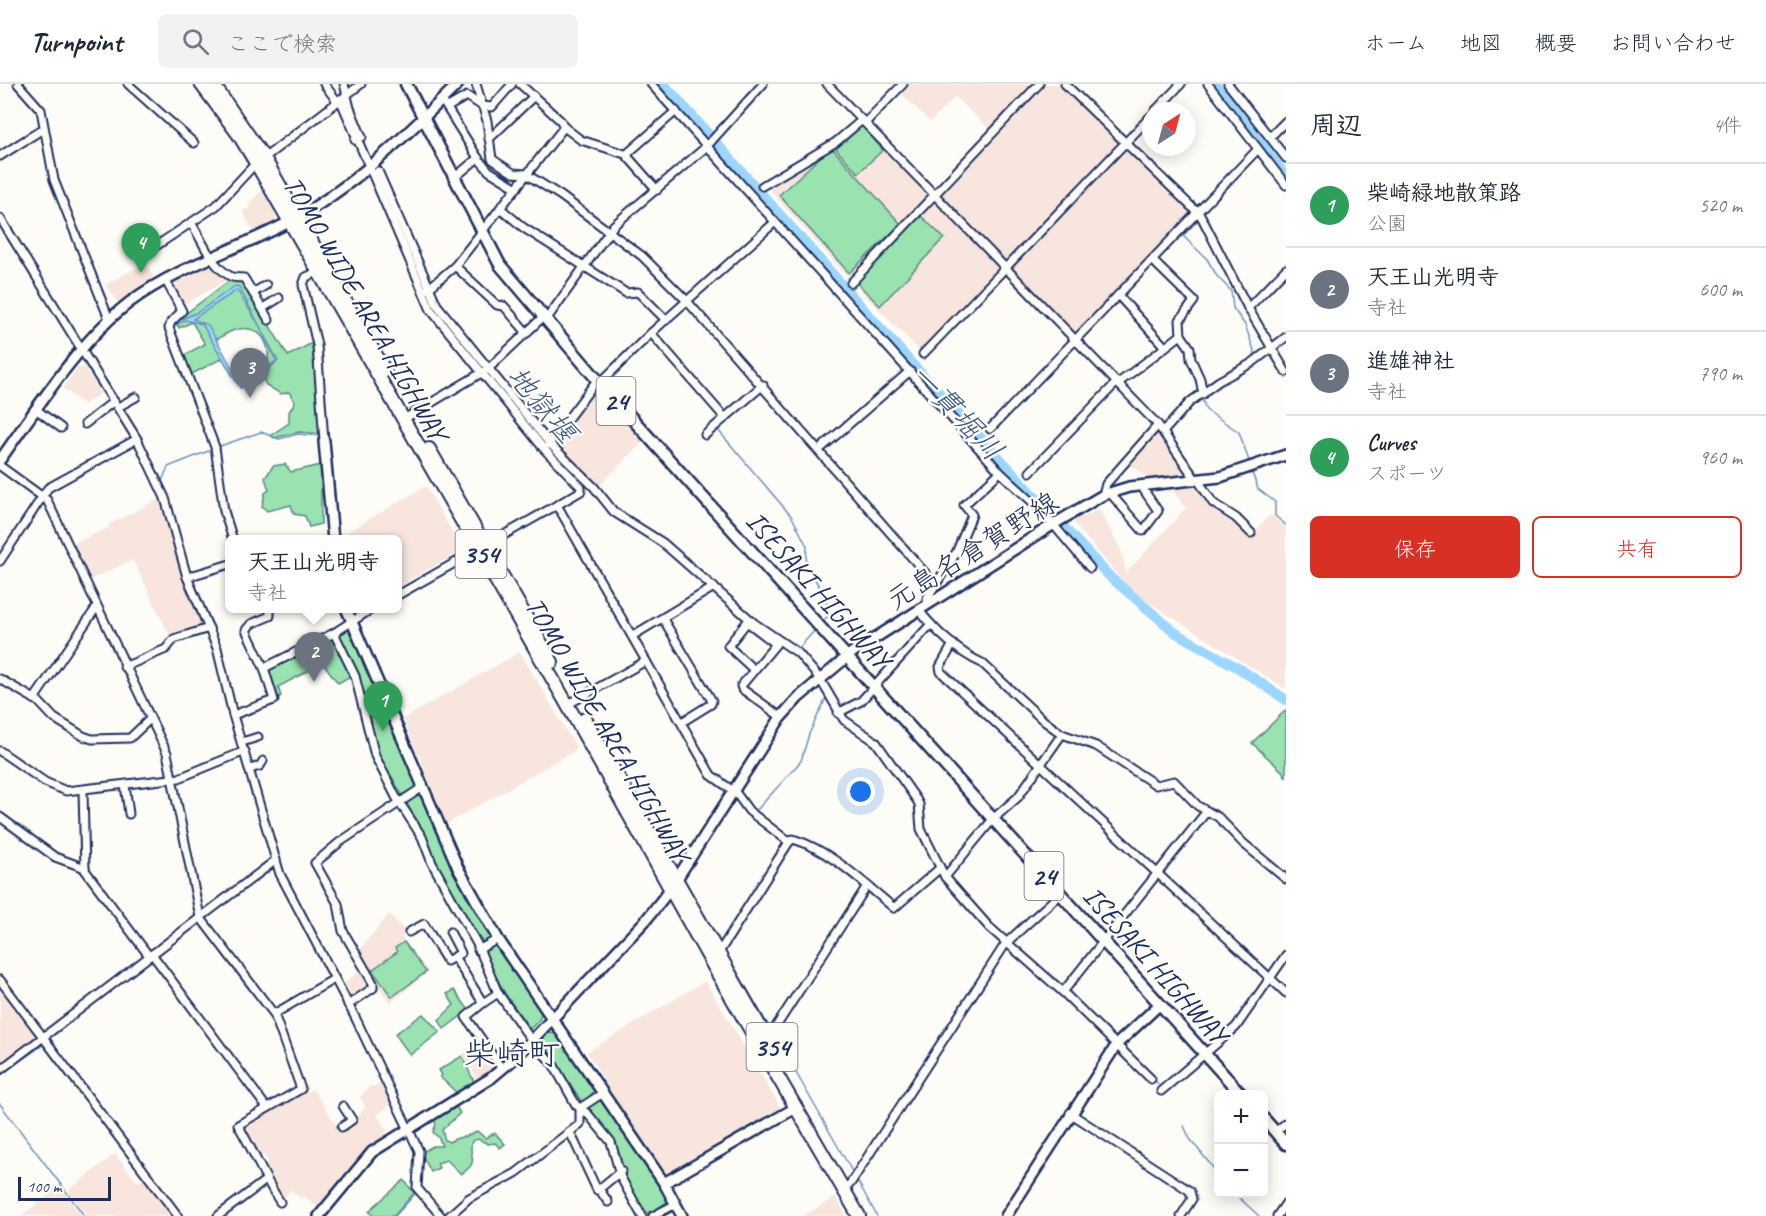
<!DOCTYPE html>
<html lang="ja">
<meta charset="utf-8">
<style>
:root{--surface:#fff;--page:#f2f2f3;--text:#1f2937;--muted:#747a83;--line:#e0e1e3;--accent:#d93025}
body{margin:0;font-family:Caveat,"Klee One",sans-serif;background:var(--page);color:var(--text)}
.controls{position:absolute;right:18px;bottom:18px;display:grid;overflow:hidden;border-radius:9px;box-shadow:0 3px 15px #0003}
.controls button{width:54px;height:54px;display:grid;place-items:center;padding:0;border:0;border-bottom:2px solid var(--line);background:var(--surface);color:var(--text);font:30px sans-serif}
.compass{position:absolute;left:1142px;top:18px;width:54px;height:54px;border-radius:50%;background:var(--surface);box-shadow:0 3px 15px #0003;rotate:36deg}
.scale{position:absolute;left:18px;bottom:15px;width:93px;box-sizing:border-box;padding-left:6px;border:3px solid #1b2f5e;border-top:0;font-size:16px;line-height:21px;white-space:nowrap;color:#1b2f5e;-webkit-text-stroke:4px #fdfcf7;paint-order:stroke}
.you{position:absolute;left:861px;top:708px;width:21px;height:21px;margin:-15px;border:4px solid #fff;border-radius:50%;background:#1a73e8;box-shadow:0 0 0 9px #1a73e833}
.badge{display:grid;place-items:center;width:39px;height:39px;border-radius:50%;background:var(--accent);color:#fff;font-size:20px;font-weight:700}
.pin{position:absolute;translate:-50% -50px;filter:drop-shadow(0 2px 3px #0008)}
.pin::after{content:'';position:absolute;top:32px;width:21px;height:18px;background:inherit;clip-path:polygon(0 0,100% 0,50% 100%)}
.popup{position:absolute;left:225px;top:451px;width:177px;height:78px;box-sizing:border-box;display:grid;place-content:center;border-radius:9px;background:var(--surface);filter:drop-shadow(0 2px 4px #0005);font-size:20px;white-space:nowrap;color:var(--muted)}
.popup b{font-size:22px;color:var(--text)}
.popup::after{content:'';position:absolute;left:50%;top:100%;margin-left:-12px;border:12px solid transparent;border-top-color:var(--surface)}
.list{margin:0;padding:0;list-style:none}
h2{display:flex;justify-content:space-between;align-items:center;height:78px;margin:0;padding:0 24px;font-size:26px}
h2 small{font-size:20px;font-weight:400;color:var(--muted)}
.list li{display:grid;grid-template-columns:39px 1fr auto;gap:18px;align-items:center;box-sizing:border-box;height:84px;padding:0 24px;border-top:2px solid var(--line)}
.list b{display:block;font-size:22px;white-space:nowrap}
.list p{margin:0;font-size:20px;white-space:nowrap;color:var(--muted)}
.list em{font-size:20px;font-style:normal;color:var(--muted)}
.actions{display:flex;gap:12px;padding:18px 24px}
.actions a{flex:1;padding:14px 0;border:2px solid var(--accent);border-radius:9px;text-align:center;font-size:21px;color:var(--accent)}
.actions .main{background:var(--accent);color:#fff}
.icon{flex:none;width:33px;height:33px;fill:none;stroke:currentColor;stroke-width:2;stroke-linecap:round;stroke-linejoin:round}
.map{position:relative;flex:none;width:1286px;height:1132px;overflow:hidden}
header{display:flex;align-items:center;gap:36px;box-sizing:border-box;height:84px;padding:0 30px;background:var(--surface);border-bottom:2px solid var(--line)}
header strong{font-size:28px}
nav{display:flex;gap:33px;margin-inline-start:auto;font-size:21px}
.search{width:420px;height:54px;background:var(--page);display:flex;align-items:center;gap:15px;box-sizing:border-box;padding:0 21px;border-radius:9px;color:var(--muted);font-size:22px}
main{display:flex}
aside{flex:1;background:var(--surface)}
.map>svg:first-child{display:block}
.built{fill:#f7e5de}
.green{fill:#9ae2af;stroke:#5a8886;stroke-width:1.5}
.water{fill:#9dd6fd;stroke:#6993bd;stroke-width:1.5}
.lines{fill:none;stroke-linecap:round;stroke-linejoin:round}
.stream{stroke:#6993bd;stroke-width:1.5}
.river{stroke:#9dd6fd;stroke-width:10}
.street-casing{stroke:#1b2f5e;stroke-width:11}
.secondary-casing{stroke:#1b2f5e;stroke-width:14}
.primary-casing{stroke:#1b2f5e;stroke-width:15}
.highway-casing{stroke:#1b2f5e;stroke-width:16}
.street{stroke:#fdfcf7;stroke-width:7}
.secondary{stroke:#fdfcf7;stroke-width:9}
.primary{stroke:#fdfcf7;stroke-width:10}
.highway{stroke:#fdfcf7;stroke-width:12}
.labels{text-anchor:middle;stroke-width:5;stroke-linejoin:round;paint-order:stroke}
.shield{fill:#fdfcf7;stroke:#5f6c8c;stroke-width:1.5}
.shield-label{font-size:27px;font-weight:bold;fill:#1b2f5e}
.street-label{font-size:28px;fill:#1b2f5e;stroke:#fdfcf7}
.water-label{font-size:30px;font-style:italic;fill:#3c5986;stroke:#fdfcf7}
.quarter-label{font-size:32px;fill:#1b2f5e;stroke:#fdfcf7}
</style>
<header>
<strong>Turnpoint</strong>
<div class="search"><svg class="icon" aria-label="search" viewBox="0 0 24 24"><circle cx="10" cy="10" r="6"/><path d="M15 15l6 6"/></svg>ここで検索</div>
<nav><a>ホーム</a><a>地図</a><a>概要</a><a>お問い合わせ</a></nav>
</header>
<main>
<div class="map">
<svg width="1286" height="1132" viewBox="0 0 1286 1132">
<rect width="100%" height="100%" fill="#fdfcf7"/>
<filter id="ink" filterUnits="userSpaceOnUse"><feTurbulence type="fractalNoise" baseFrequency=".0167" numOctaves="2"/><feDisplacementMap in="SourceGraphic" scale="12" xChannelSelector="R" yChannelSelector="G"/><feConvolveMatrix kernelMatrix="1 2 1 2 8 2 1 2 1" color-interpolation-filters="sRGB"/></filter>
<g filter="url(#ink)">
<!-- built -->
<g class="built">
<path d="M907,0H1061L1195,129L1075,252L1006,181L920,267L854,200L766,102L861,41L934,116L996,51L955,13L930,38L900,8Z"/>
<path d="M263,106L276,129V136L254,147L242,128L251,123L248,120Z"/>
<path d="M146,179L153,193L118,218L105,201Z"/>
<path d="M214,180L227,196L182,222L170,201Z"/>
<path d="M78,283L85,284L101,309L84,321L63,304Z"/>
<path d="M595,304L599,305L645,356L597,404L552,360Z"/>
<path d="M1160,345L1191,391L1149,395L1129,379Z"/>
<path d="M1198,400L1251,451L1270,431L1286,442V605L1142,514L1124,499L1070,434L1079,429L1085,433L1099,425L1122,468L1126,489L1186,424L1170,403Z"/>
<path d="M426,402L462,466L398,503V456L342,455V451Z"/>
<path d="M161,414L183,490L204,545L171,554L133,476L89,496L72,460L109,444L108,441Z"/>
<path d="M520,568L577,665L447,740L403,635Z"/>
<path d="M389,830L407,849L402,854L428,888L390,919L377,900L372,899L368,905L350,917L342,901L366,882L357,869Z"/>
<path d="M705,897L782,1026L664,1095L587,968Z"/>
<path d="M0,901L37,952L0,979Z"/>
<path d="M481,957L496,980L495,984L477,999L473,987L462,971Z"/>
<path d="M380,998L391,1020L377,1031L387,1047L385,1050L387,1054L321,1125L304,1112L302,1115L290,1106L282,1117L263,1083L268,1078L264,1071L260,1073L242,1041L313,1005L341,1048L355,1038L365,1023L360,1013L370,1002L374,1003Z"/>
<path d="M115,1070L137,1098L144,1094L172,1132H21L60,1102L82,1132L86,1130L68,1107Z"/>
<path d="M836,1113L846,1132H803Z"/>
</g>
<!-- green -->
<g class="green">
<path d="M862,42L883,66L858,89L836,65Z"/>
<path d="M831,63L901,140L849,189L779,111Z"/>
<path d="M921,132L944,154L880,222L857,199Z"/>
<path d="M230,196L243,198L288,272L312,259L320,350L299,348L274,354L271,351L289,339V328L295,318L289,308L281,310L266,301L261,290C274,278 269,248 249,245C236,242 224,251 214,257L223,274L192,290L184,271L205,260L192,238L179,244L176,237Z"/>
<path d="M285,380L291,388L321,381V440L309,443L305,432L294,430L291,421L267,427L262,422L265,409L269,406L265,394L273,382Z"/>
<path d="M349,542L417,697L416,703L402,711L378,668L365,626L359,590L339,551Z"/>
<path d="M331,554L351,592L338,599L323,579L278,603L281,612L277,614L268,585Z"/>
<path d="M1286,626V694L1283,688L1252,659Z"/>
<path d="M419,709L493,851L484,860L467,834L437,779L425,749L405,717Z"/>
<path d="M404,858L426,888L392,913L372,886L397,868L395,864Z"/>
<path d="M494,860L500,862L541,927L540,935L530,945L506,911L484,871L485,866Z"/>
<path d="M454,906L469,926L444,945L439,936L454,921L447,910Z"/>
<path d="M423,930L440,948L410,971L395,950Z"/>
<path d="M548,949L556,950L596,1005L585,1017H581L542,956Z"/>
<path d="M462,972L475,1000L458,1010L440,993L442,991L439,986Z"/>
<path d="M599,1014L603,1015L669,1116L649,1131L630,1106L615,1058L588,1024Z"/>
<path d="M454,1019L460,1029L442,1046L445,1056L449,1058C459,1052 467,1054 477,1047L485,1054L495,1049L505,1060L500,1064L495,1059L488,1060L478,1055L472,1057C467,1072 482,1077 461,1090L447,1076L437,1079L439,1084L431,1088L421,1069L433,1062H442L439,1054L433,1048L436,1040L432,1031Z"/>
<path d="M404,1096L414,1109L394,1132H373L369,1127Z"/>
</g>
<!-- water -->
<path class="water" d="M235,202L239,203L278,277L256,295L255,293L276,277L259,241L237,206L193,235L208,241L239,296L243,298L247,296L248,300L240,304L202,240L185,236L174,242L173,239L198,228Z"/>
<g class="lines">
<!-- stream -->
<g class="stream">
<path d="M474,4L476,14"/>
<path d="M491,79L500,84"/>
<path d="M557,113L584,133"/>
<path d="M1198,136L1183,152L1207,175L1217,192L1231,207L1233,224L1245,241L1255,269L1251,276"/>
<path d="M638,174L650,185"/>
<path d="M419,189L425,204"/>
<path d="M427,208L432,217"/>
<path d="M435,224L483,284"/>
<path d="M488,290L521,330"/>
<path d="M1202,315L1206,326L1239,348L1249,377"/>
<path d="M719,343L718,346L792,433L807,462L806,480L823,509L830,530L822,538"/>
<path d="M220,362L261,348L279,355L298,350L319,352"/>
<path d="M1252,389L1258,405L1275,418V432L1286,441"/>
<path d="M162,397L168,383L211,366"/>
<path d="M798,565L815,546"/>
<path d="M793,569L811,590"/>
<path d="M823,606L834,628"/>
<path d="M837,632L846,642"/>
<path d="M885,676L909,711"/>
<path d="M915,720L918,745"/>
<path d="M756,727L801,677L809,650L826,614"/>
<path d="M927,765L935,782"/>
<path d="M950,794L979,826"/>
<path d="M202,843L270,932L281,961"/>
<path d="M160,875L265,1015"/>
<path d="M1087,927L1115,952"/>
<path d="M771,946L725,867L789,765"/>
<path d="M45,947L100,905"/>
<path d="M774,950L853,1089"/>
<path d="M1124,962L1138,977"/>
<path d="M0,991L43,961L173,1132"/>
<path d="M1153,994L1158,1000"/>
<path d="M0,1020L83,1130"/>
<path d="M248,1039L304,1006"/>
<path d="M235,1042V1038L248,1031"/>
<path d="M1184,1042L1190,1055L1218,1090"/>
<path d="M857,1096L877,1132"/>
<path d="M1235,1110L1259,1132"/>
<path d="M212,1132L260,1095L256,1083"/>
<path d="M395,1132L415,1110"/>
</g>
<!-- river -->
<g class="river">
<path d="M664,0L915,283L1110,493L1176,549L1240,585L1286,616"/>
<path d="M1215,0L1286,92"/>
</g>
<defs>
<g id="street">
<path d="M18,0L41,26L54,96L109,235"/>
<path d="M128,0L194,59"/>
<path d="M324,0L337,17"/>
<path d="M344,0L350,24L362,53L355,56"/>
<path d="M476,0L487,37L492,75L513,89L526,90L561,112L642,172L687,217L935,500"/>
<path d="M651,0L1000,388L1041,426L1090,484"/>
<path d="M827,0L1158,341L1196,396"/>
<path d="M1065,0L1201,132L1248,224L1286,288"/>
<path d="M1208,0L1286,101"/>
<path d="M1228,0L1286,74"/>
<path d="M340,15L431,226L544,365L581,403V407L557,421L398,511"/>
<path d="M442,16L478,74L489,87L517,104"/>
<path d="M448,23L467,12L482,22L492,23L512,0"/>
<path d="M1155,27L1181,0"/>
<path d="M865,39L903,0"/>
<path d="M564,43L581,56L628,71"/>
<path d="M1270,53L1286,37"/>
<path d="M489,55L534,12"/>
<path d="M0,72L43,45"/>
<path d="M264,74L361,0"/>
<path d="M378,87L437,221L549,359L594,403L614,428L663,459L754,539L798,569L820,595L844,636L876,658L916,715L919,720L921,745L945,793L989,843L1063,908L1151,995"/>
<path d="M454,94L478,74"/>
<path d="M762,102L836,58L862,36"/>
<path d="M657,106L628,73V69L676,27"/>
<path d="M500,124L524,144L626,209L638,208L666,236"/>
<path d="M0,134L137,355L165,414L187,493L217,564L233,631L280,790L356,935L419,1067L417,1104L441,1132"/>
<path d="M192,140C203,158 211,181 230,192C235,195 239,193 244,194L269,236"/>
<path d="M150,166L216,122L256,79"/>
<path d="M1152,176L1194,217L1180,236L1181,251L1190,264L1191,275L1200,295L1203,310"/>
<path d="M455,182L497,221L504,222L527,249"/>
<path d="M318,188L306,193L303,201L317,261L324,357"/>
<path d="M165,195L182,227L171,238L169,244L215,363L224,427L233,456"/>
<path d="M851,199L1039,0"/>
<path d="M428,205L455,182L564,43L561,37L520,0"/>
<path d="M253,209L266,201"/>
<path d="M1118,211L1165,263"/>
<path d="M263,224L279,214"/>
<path d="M1248,224L1286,185"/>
<path d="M546,236L614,141L706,63L763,0"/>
<path d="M651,249L725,334"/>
<path d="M923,270L1151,32"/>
<path d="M600,299L651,249L774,139"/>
<path d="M1117,300L1181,251"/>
<path d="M118,323L136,313"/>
<path d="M37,326L61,344"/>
<path d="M409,332L488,285L543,233"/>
<path d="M85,340L114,317"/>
<path d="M990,345L1258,65"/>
<path d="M1164,347L1190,318L1219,297L1252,279L1286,253"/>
<path d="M705,351L763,301"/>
<path d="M548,361L597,296"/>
<path d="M819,366L910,287"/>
<path d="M0,382L47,416L167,669L200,833L274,930L301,1005L238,1041C253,1066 264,1094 280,1118"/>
<path d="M1030,388L1116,299"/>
<path d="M1198,396L1213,419L1236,434L1251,449"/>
<path d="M1110,409L1143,447L1158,427L1141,402"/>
<path d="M1103,411L1106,400L1158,341"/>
<path d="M557,421L711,691L736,709L749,727L789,758L793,755C830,766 864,799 894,824L939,785"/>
<path d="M0,477L48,404L137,355"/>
<path d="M187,493L230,480"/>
<path d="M928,520L927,514L956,469L972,431L964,421L1000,388"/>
<path d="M919,526C934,546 959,569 982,579L1044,637L1062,650L1096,662L1156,701L1174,697L1198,722L1218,733L1243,759L1286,795"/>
<path d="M663,535L712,617L711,620L682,638"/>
<path d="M334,549L355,592L375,672L396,713L422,753L432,779L477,860L498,909L532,957L553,980L576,1021L588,1030L611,1058L621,1094L642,1132"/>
<path d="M632,552L714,503"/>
<path d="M953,560L940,583L941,588L1286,909"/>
<path d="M124,583L166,565L174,555L209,544"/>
<path d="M264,584L246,546L251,540L270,532V524"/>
<path d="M754,586L728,562L747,538L776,560L741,602L742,605L781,633"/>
<path d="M0,595L38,617L54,634L83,652L92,655L130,654L150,635"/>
<path d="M34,615L96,524"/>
<path d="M574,617L646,577"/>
<path d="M838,629L861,617L931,540"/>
<path d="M233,631L274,616L264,584L334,549L373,524"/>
<path d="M242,658L258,653"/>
<path d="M0,667L45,698L66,707L179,694L245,667"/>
<path d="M250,685L260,682L263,677"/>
<path d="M125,701L129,730"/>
<path d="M83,707L85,786L149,872"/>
<path d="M0,733L55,773L85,784"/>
<path d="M945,793L993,735L1018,713L1062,650"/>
<path d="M409,848L424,840L447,877L461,869L450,848"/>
<path d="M478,866L498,855"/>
<path d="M152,870L267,1024"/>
<path d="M718,870L789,758"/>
<path d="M455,874L483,919L466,933L502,985"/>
<path d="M0,896L178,1132"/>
<path d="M1063,908L1207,727"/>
<path d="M483,919L498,909"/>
<path d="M348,921L373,904V899L343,847L338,820L315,779L340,758L423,703"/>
<path d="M274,930L334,895"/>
<path d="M768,955L867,802"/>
<path d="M0,986L276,776"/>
<path d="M1161,1007L1236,943L1286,871"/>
<path d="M1070,1029L1190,1107L1192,1115L1181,1132"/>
<path d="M342,1043L352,1036L343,1022"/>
<path d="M570,1048L597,1106"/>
<path d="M1275,1048L1286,1039"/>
<path d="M850,1100L1006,859L1060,810"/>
<path d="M608,1118L599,1105L621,1087"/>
<path d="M218,1132L266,1096"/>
<path d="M449,1132L469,1114L516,1089L580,1040V1024L603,1009"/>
<path d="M653,1132L676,1120"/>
<path d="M1277,1132L1286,1119"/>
</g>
<g id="secondary">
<path d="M324,357L333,456"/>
<path d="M0,376C37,324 80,256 130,218C178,182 237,166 289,138C354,103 406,51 458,0"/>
<path d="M346,524L458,784L498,855L664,1099L682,1132"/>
<path d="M664,1099L797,1023"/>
<path d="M319,1132L372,1068L491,994L515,974L646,836L671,804L781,633L798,614L853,568L1054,440L1103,411L1129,403L1220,393L1286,371"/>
<path d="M1006,1132L1117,960L1160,920"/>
</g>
<g id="primary">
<path d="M406,0L500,181L600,299L1241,1010"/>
<path d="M1264,1035L1286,1060"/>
</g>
<g id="highway">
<path d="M201,0L239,51L256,79L567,620L718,890L859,1132"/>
<path d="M213,0L264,74L385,287"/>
<path d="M429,365L552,578"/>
<path d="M585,635L775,969"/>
</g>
</defs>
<!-- street casing -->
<use href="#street" class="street-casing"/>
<!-- secondary casing -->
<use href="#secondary" class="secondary-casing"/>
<!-- primary casing -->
<use href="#primary" class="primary-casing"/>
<!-- highway casing -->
<use href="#highway" class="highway-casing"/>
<!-- street -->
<use href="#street" class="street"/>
<!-- secondary -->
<use href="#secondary" class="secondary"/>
<!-- primary -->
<use href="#primary" class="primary"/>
<!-- highway -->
<use href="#highway" class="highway"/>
</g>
</g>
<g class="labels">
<!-- shield labels -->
<g class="shield">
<rect x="596.5" y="293" width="39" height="48" rx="4.5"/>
<rect x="455.5" y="446" width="51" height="48" rx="4.5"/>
<rect x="1024.5" y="768" width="39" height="48" rx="4.5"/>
<rect x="746.5" y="939" width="51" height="48" rx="4.5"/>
</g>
<g class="shield-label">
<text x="616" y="326">24</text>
<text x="481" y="479">354</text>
<text x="1044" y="801">24</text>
<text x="772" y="972">354</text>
</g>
<!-- street labels -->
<g class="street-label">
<text transform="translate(366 224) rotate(60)" y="10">TOMO WIDE AREA HIGHWAY</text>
<text transform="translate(972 466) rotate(-32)" y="10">元島名倉賀野線</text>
<text transform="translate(819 505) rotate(48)" y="10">ISESAKI HIGHWAY</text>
<text transform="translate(608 645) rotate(60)" y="10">TOMO WIDE AREA HIGHWAY</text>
<text transform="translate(1156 880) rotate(48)" y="10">ISESAKI HIGHWAY</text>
</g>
<!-- water labels -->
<g class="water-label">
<text transform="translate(542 320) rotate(50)" y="10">地獄堰</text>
<text transform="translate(957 328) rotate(47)" y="10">一貫堀川</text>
</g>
<!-- quarter labels -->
<g class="quarter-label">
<text x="512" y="980">柴崎町</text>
</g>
</g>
</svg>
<div class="controls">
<button>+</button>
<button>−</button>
</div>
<svg class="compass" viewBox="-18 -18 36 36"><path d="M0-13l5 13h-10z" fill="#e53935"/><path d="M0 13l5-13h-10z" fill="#747a83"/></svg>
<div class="scale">100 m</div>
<div class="you"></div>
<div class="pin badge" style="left:383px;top:647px;background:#2e9e5b">1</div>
<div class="pin badge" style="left:314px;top:598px;background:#6b7280">2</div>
<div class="popup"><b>天王山光明寺</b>寺社</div>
<div class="pin badge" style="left:250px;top:314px;background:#6b7280">3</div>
<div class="pin badge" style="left:141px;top:189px;background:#2e9e5b">4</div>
</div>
<aside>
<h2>周辺<small>4件</small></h2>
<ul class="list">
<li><span class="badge" style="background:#2e9e5b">1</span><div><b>柴崎緑地散策路</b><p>公園</p></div><em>520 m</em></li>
<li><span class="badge" style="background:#6b7280">2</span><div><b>天王山光明寺</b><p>寺社</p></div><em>600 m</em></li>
<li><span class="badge" style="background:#6b7280">3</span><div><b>進雄神社</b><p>寺社</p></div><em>790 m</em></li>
<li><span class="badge" style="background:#2e9e5b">4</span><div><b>Curves</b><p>スポーツ</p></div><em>960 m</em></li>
</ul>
<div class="actions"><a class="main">保存</a><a>共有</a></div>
</aside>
</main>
